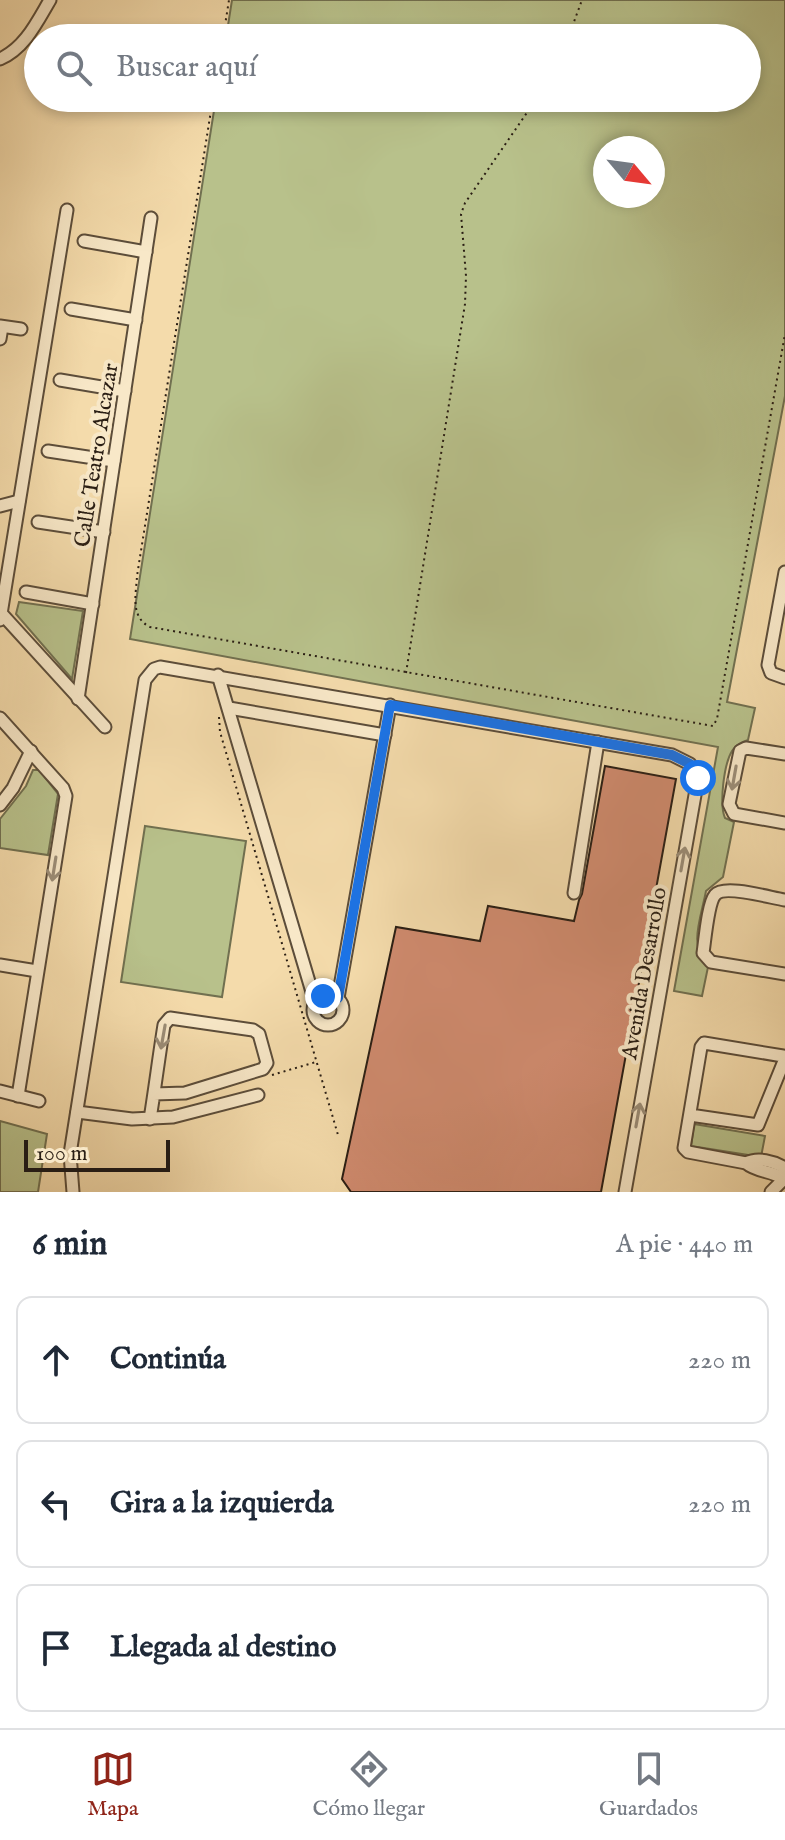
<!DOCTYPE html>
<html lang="es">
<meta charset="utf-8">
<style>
:root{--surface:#fff;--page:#f2f2f3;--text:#1f2937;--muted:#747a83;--line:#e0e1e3;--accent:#8f2418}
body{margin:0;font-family:"IM FELL English",serif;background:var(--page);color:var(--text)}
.compass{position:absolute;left:593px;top:136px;width:72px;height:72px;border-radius:50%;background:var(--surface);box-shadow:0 4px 12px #0003;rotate:119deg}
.scale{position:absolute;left:24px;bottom:20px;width:146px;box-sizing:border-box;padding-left:8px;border:4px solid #2a1e14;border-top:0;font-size:22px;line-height:28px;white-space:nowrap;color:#2a1e14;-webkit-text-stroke:6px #f8e8c8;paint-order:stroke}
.stop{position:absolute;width:24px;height:24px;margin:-18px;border:6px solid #1a73e8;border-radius:50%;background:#fff}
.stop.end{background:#1a73e8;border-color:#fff;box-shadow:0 2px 8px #0008}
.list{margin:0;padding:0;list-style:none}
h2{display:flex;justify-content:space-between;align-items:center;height:104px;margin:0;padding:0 32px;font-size:34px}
h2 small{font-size:26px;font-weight:400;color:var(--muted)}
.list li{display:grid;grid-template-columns:52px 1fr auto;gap:24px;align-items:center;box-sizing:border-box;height:128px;margin:0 16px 16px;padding:0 16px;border:2px solid var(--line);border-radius:16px}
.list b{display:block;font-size:30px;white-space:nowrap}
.list em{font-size:26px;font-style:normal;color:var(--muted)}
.icon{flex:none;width:44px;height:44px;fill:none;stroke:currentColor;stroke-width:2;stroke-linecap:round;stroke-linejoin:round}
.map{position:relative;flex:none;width:785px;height:1192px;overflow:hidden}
.search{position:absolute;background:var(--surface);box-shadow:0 4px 12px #0003;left:24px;right:24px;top:24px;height:88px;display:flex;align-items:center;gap:20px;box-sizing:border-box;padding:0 28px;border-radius:44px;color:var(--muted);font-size:30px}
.sheet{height:536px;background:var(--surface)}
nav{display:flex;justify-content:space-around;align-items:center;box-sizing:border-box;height:112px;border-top:2px solid var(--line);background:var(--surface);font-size:22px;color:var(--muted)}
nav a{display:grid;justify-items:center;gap:4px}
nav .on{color:var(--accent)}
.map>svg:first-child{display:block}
.green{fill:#b8c18b;stroke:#717050;stroke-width:2;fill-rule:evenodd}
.building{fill:#d08b6f;stroke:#2a1e14;stroke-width:2}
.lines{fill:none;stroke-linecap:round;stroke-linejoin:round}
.minor-casing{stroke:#5c4d3a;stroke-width:15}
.path{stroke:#2a1e14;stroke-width:2;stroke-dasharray:2 4;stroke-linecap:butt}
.minor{stroke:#f8e8c8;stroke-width:11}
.oneway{stroke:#9b8d77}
.route{stroke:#1a73e8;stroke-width:10}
.labels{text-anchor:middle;stroke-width:8;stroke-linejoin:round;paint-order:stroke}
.street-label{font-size:22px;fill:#2a1e14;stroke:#f8e8c8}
</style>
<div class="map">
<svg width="785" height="1192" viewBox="0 0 785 1192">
<rect width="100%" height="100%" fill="#f4dbab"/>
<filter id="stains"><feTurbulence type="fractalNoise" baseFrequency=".0025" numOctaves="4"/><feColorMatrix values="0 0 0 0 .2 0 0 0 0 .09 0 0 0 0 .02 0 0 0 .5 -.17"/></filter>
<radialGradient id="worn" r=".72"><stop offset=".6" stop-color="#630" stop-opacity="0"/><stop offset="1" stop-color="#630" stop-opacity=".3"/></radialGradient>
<!-- green -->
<g class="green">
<path d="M232,0H785V396L727,702L755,708L748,740C741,742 736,745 732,751C724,764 719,804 725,818L734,822L723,877L706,891C701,918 688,946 708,967L702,996L674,991L718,747L130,639L216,98H747V38H226ZM605,148H653V196H605Z"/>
<path d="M19,602L83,611L72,679L16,614Z"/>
<path d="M33,770H39L58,794L48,855L0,848V819L26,786Z"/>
<path d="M145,826L246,841L222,997L121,982Z"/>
<path d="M0,1121L47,1134L38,1192H0Z"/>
<path d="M694,1124L765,1136L761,1157L691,1146Z"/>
</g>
<!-- building -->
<path class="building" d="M605,766L676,779L601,1192H351L342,1179L396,927L480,941L488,906L574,921L579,900L582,894Z"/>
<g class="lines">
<defs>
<g id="minor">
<path d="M0,59C25,48 37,22 50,0"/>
<path d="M84,241L146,252"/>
<path d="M71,309L136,320"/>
<path d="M0,326L21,329"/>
<path d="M0,339L2,327"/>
<path d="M60,380L125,391"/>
<path d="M48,451L114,461"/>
<path d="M0,506L19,501"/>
<path d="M38,522L104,532"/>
<path d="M785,572L768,665L771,673L785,678"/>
<path d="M26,592L93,604"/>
<path d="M1,613L105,727"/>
<path d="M0,620L67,210"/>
<path d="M218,675L315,1002"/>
<path d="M78,699L151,218"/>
<path d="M229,708L385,735"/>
<path d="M0,718L63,788L66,796L18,1096"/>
<path d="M785,754L746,748L740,751L729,804L734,814L785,823"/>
<path d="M0,805L13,788L31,751"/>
<path d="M574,893L598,742"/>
<path d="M785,900C771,898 724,884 715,895C708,903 705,940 703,953L711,962L785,974"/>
<path d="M0,965L37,971"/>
<circle cx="328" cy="1010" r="15"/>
<path d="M338,998L390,705"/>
<path d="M0,1091L39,1101"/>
<path d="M77,1112L132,1119L173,1117L258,1095"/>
<path d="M690,1115L758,1125L784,1061L783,1056L704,1043L701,1047L684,1148L688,1152L746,1163C757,1173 773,1170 785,1180"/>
<path d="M150,1119C155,1088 159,1056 164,1025L170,1018L253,1030L259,1034L267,1063L263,1069L185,1093L154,1094"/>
<path d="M746,1163C758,1157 773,1161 785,1168"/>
<path d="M73,1192L70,1154L145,680L154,669L160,667L672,755L690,764L698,778L625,1192"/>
<path d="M771,1192L785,1178"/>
</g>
</defs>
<!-- minor casing -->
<use href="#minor" class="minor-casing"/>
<!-- path -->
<g class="path">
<path d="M223,38L229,0"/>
<path d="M568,38L582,0"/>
<path d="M213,98L137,576C136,595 130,617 150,627L713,726L717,719L785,334"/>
<path d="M406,673L465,304L466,276L461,214L465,203L537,98"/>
<path d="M219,717L220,732L338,1135"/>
<path d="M272,1075L316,1062"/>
</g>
<!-- minor -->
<use href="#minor" class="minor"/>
</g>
<!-- one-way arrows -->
<defs><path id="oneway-shaft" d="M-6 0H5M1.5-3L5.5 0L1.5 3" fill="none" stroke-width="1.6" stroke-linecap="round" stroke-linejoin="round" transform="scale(2)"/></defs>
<g class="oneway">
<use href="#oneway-shaft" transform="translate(734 778) rotate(100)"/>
<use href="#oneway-shaft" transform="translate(683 859) rotate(-80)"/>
<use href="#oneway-shaft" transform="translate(54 869) rotate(99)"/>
<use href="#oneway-shaft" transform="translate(163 1037) rotate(100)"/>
<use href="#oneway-shaft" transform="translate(638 1115) rotate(-80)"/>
</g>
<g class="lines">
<!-- route -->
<path class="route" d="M323,996L338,998L390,705L672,755L690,764L698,778"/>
</g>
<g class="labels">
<!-- street labels -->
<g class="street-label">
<text transform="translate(95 455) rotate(-81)" y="8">Calle Teatro Alcazar</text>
<text transform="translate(643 973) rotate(-80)" y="8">Avenida Desarrollo</text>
</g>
</g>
<rect width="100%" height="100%" filter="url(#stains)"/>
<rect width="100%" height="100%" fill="url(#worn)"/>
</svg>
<svg class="compass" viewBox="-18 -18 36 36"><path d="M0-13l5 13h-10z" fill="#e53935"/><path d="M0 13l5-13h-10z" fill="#747a83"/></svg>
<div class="scale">100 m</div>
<div class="stop" style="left:698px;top:778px"></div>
<div class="stop end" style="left:323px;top:996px"></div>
<div class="search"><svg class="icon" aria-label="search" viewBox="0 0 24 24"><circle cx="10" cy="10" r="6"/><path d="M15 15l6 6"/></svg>Buscar aquí</div>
</div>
<section class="sheet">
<h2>6 min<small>A pie · 440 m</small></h2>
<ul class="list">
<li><svg class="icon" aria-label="ahead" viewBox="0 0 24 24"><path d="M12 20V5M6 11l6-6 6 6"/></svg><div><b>Continúa</b></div><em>220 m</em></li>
<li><svg class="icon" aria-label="left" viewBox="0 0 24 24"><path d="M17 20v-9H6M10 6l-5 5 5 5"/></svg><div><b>Gira a la izquierda</b></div><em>220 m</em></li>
<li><svg class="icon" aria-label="arrive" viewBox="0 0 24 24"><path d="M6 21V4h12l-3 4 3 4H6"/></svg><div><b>Llegada al destino</b></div></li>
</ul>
</section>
<nav>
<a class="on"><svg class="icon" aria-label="map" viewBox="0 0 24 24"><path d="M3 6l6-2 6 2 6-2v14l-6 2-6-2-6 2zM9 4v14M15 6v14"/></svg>Mapa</a>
<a><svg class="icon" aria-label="directions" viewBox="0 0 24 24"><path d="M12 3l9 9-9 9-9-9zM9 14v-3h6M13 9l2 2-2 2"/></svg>Cómo llegar</a>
<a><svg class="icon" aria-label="saved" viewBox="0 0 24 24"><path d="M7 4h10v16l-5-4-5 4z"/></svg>Guardados</a>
</nav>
